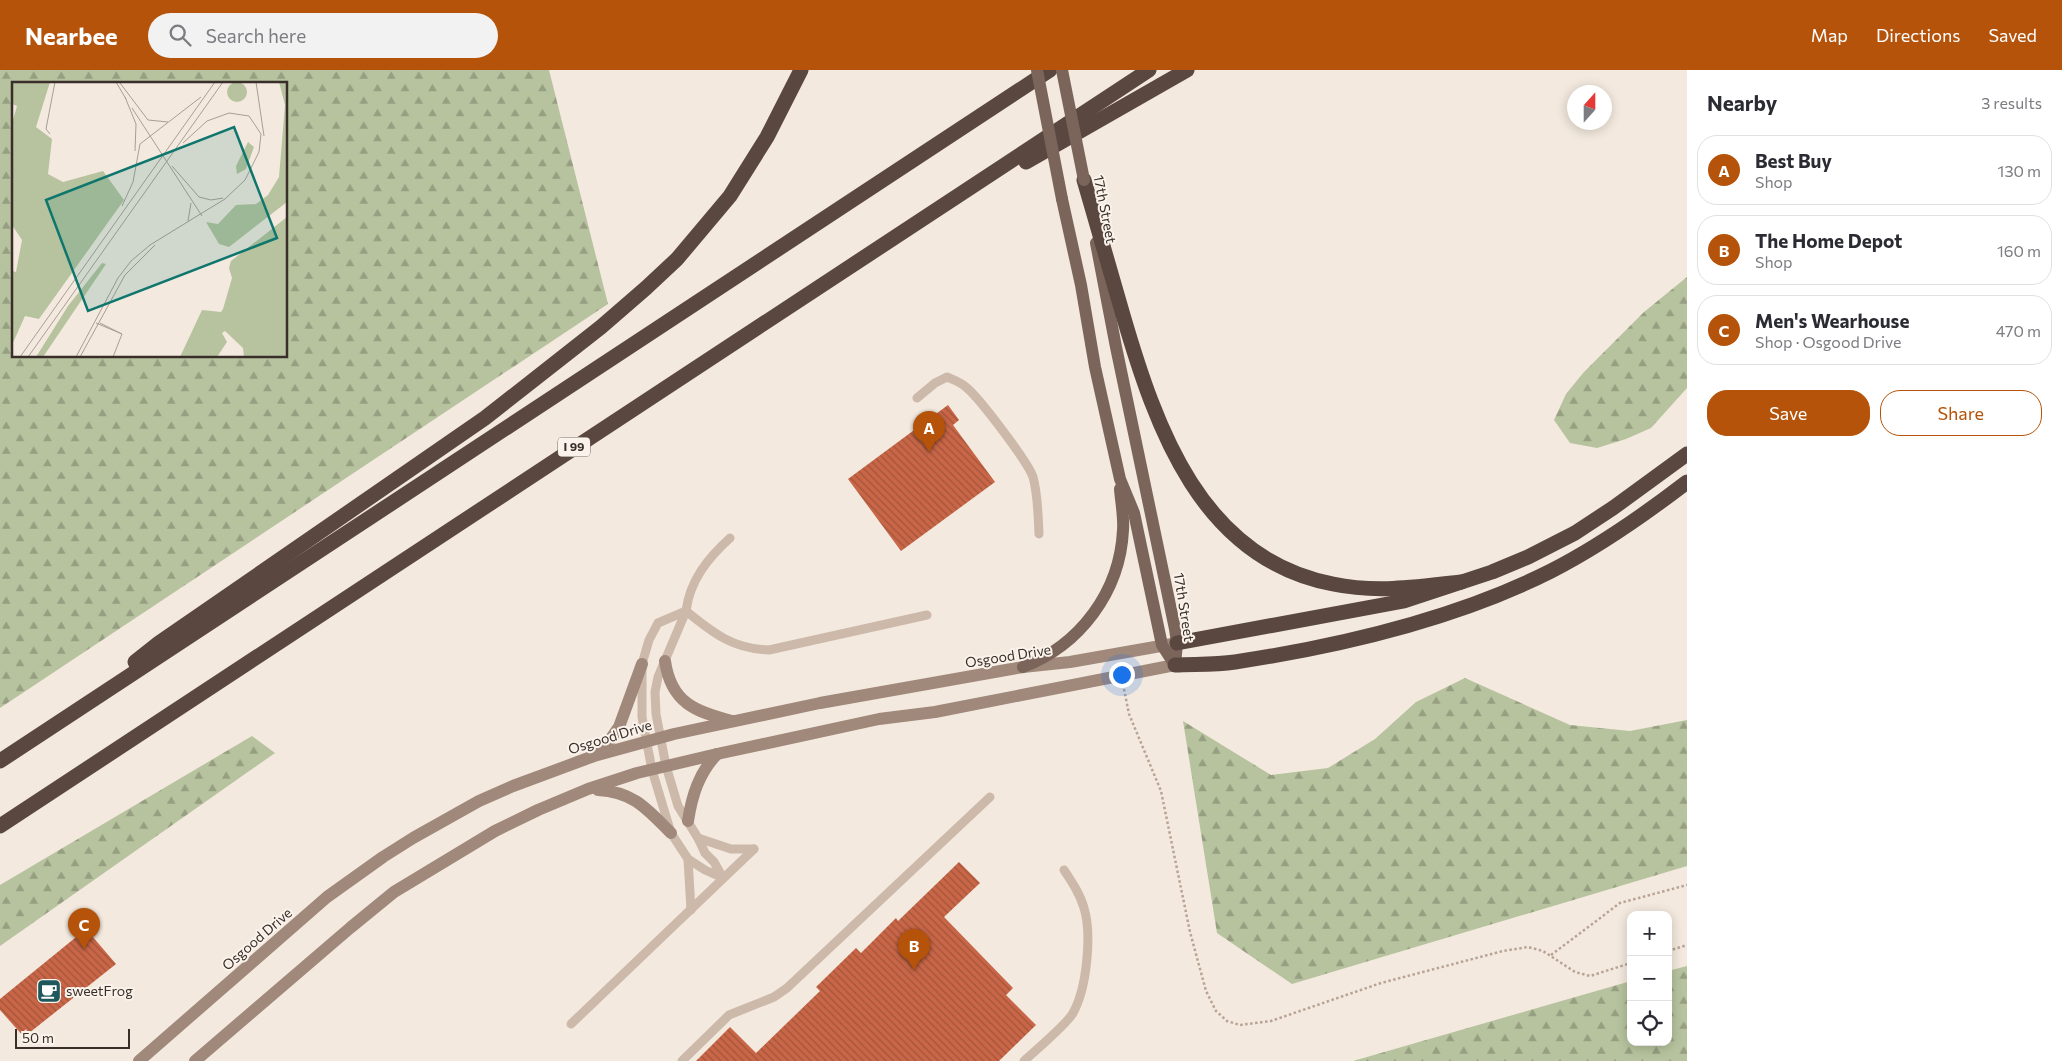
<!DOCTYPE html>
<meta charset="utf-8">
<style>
:root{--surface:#fff;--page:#f2f2f3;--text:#2b2b33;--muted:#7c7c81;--line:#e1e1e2;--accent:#b45309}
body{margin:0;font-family:Commissioner,sans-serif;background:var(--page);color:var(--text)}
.controls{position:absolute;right:15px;bottom:15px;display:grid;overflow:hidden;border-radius:10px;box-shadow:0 2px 12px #0003}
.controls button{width:45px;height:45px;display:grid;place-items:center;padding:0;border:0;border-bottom:1px solid var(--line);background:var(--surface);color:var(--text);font:25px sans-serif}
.compass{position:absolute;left:1567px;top:15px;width:45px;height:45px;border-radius:50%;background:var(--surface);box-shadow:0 2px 12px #0003;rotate:21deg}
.scale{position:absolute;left:15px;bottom:12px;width:115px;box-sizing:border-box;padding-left:5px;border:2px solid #392e29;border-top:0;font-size:14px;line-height:18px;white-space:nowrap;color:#392e29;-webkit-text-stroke:4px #faf3eb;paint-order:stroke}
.you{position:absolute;left:1121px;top:604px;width:18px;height:18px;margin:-12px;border:4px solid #fff;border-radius:50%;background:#1a73e8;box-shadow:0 0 0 8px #1a73e833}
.badge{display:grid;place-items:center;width:32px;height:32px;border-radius:50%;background:var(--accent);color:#fff;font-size:16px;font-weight:700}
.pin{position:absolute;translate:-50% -41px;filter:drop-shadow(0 1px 2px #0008)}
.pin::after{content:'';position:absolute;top:26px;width:18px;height:15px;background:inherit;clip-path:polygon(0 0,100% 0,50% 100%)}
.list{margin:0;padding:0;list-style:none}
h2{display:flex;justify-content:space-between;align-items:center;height:65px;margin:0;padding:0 20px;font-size:21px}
h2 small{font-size:16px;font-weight:400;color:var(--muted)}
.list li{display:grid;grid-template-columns:32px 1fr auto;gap:15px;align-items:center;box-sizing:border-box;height:70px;margin:0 10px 10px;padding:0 10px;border:1px solid var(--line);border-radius:20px}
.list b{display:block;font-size:19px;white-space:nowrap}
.list p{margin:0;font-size:16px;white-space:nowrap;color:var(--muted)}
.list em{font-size:16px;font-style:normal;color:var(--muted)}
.actions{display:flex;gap:10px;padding:15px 20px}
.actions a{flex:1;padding:11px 0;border:1px solid var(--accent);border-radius:20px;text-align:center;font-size:18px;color:var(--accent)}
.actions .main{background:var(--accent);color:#fff}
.icon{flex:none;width:28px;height:28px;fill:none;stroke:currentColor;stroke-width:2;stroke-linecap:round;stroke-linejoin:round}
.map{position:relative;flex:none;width:1687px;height:991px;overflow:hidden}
header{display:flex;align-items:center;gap:30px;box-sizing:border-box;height:70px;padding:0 25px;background:var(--accent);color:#fff}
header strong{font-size:24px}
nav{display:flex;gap:28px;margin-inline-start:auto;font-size:18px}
.search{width:350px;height:45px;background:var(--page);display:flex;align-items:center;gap:12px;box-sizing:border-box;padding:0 18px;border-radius:28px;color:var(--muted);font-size:19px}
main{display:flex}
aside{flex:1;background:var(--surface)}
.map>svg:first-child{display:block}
.forest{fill:url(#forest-firs);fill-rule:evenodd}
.building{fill:url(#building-back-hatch)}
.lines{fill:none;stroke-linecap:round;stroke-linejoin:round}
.path{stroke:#b8a394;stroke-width:2.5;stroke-dasharray:2.5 2.5;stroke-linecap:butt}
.service{stroke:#ccb9aa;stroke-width:9}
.secondary{stroke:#a0887b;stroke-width:12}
.primary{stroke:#7b655a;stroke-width:12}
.motorway{stroke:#5a4840;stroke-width:15}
.primary-bridge{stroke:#7b655a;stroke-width:12}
.labels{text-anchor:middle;stroke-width:4;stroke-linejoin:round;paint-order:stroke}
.shield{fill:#faf3eb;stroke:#736963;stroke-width:1}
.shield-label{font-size:12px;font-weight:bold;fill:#392e29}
.street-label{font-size:14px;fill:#392e29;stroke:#faf3eb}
.poi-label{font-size:14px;fill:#392e29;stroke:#faf3eb;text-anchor:start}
.inset-road{fill:none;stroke:#a99e96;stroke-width:1}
.view{fill:#0f766e;fill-opacity:0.15;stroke:#0f766e;stroke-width:2.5}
.inset-edge{fill:none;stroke:#392e29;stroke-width:2.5}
</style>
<header>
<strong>Nearbee</strong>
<div class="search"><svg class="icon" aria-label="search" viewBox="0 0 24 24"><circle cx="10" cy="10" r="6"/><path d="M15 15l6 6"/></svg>Search here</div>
<nav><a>Map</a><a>Directions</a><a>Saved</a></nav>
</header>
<main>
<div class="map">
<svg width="1687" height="991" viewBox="0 0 1687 991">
<defs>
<pattern id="forest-firs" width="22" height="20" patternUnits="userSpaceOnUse" patternTransform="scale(1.25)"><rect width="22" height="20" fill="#b7c39e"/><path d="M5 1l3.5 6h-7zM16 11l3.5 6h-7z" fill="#969f81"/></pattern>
<pattern id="building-back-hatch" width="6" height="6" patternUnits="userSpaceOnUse" patternTransform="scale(1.25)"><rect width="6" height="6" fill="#c86647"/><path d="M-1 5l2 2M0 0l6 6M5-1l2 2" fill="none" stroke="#a3543b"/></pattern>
</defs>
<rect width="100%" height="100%" fill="#f3e9de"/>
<!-- forest -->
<g class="forest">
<path d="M0,0H549L608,234L0,638ZM14,14H286V286H14Z"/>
<path d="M1687,207V318L1651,358L1626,369L1597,378L1570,373L1554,350L1566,324L1584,302L1644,242Z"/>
<path d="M1465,608L1570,655L1630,661L1687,650V796L1292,914L1217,863L1183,651L1271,705L1328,698L1375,669L1416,632Z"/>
<path d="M252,666L275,683L0,876V815Z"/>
<path d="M1687,896V991H1353L1631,911V972H1668V901Z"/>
</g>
<!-- building -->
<g class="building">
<path d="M948,335L959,350L953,355L995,412L901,481L848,409Z"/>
<path d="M959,792L980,813L944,847L1013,918L1006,925L1036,955L999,991H696L730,957L756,983L820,921L816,917L856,878L861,883L896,848L898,851Z"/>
<path d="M86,859L116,894L24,967L0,940V929Z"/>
</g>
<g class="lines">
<!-- path -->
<g class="path">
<path d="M1124,619L1129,644L1161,721L1190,862L1206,921L1216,941L1227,951L1240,955L1271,951L1381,913L1503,881L1528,877L1543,881L1575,902L1590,906L1631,893"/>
<path d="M1668,881L1687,875"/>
<path d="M1551,885L1620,833L1687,815"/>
</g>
<!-- service -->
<g class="service">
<path d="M917,328L935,313L947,307C954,310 961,312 967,318C980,329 1028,392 1033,407C1038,425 1038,445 1039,464"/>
<path d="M730,468C708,488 690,510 686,541C713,563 733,579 769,580L927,545"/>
<path d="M686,541L658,553L649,570L642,594V647L652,700L671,763L688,789L705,800L723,808"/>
<path d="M686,541L658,607L655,622L656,644L666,696L678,736L698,768L705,783L714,792L723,808"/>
<path d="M698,768L731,779H754"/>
<path d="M688,789L691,840"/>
<path d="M571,954L754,779"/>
<path d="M682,991L729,945L774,927L787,918L990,727"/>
<path d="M1024,991C1036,980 1067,954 1073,943C1087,918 1092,864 1084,838C1080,824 1072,812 1064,800"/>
</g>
<!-- secondary -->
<g class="secondary">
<path d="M665,591C671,633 696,642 732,651"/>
<path d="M596,684L610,670L619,657L642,594"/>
<path d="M598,720C634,722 647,739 671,763"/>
<path d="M688,751C692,725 699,703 717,684"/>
<path d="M139,991L327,827L383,787L413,768L479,731L513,716L594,686L674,664L820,633L1023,597L1070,592L1172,574"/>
<path d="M195,991L350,858L394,822L495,761L538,740L588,719L637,703L717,684L879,649L935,642L1175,595"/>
</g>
<!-- primary -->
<g class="primary">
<path d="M1062,129L1081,215L1095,297L1120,409L1134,443L1162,575L1175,595"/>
<path d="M1096,173L1116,277L1175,559L1177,573L1175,595"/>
<path d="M1023,597C1080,575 1120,522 1123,460C1124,447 1121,432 1120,419"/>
</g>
<!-- motorway -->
<g class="motorway">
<path d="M1026,92L1187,0"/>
<path d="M1084,110C1097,155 1110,200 1123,245C1156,358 1201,489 1333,514C1376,523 1418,517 1461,512"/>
<path d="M1177,573L1404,531L1492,502L1528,487L1575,463L1613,438L1687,384"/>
<path d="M135,592L159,573L485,348L601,257L646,218L677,189L730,126L767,67L801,0"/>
<path d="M1175,595C1195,594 1215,595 1235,592C1340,576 1456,549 1551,501C1600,476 1644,445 1687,412"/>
<path d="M0,691L1050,0"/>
<path d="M0,756C382,502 767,253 1149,0"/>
</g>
<!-- primary-bridge -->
<g class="primary-bridge">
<path d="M1037,0L1062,129"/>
<path d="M1062,0L1084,110"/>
</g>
</g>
<!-- icons -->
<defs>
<symbol id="cafe-square" viewBox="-11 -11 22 22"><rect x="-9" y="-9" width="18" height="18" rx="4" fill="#1e585c" stroke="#faf3eb"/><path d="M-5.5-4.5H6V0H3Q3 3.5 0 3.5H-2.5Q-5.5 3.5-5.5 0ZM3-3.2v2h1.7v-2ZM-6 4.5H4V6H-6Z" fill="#fff"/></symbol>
</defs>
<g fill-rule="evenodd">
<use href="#cafe-square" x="35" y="907" width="28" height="28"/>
</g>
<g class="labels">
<!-- shield labels -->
<rect class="shield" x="558" y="367.5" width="32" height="19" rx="4"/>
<g class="shield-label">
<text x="574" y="381">I 99</text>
</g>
<!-- street labels -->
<g class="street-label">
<text transform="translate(1105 139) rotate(79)" y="5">17th Street</text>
<text transform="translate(1184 537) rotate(81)" y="5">17th Street</text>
<text transform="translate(1008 586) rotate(-9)" y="5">Osgood Drive</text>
<text transform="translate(610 667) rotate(-17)" y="5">Osgood Drive</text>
<text transform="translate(257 869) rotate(-41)" y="5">Osgood Drive</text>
</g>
<!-- poi labels -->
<g class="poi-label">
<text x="66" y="926">sweetFrog</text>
</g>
</g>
<!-- overview -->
<g transform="translate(12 12)">
<rect width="275" height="275" fill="#f3e9de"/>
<path d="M215 10a10 10 0 1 1 20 0a10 10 0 1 1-20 0ZM0,0H38L24,45L40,57L36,92L51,100L91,89L112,118L27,237L13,234L0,263V189L4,190L10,158L0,143V41L5,24L0,22ZM267,0L275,1V120L217,165L207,162L194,140L206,142L224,123L244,122L256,113L267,95L273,23ZM236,60L242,65L234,87L225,92L224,84ZM275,135V275H232L231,266L213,249L210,251L215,260L205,275H168L190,228L209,230L211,227L220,196L217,186L219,179ZM90,181L94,182L31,275H24L56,224Z" fill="#b7c39e"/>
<path class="inset-road" d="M104,0L114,17M244,0L252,54M108,1L136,38L156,40M113,15L124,42L123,69M120,26L190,134M38,52L34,47L43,0M171,61L195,39L217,31L237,34L249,52L247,70L233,98L213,117L190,131M160,84L187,115L199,118L211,116M110,124L121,100L128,62L189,15M176,139L179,121M84,241L110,252M88,241L110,252M8,275L203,0M16,275L211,0M64,275L106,196L119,179L138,163L190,131M68,275L113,193L143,163M101,275L110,252"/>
<path class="view" d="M222,45L265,156L76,229L34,118Z"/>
<rect width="275" height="275" class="inset-edge"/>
</g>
</svg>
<div class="controls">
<button>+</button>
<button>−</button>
<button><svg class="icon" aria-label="locate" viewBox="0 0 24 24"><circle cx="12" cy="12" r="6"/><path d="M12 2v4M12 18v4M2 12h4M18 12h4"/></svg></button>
</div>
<svg class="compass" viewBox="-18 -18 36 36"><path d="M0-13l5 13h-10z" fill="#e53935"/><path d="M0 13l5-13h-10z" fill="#7c7c81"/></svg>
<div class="scale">50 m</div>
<div class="you"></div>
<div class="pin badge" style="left:929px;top:382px">A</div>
<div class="pin badge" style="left:914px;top:900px">B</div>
<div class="pin badge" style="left:84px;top:879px">C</div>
</div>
<aside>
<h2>Nearby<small>3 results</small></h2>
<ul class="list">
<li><span class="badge">A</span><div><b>Best Buy</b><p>Shop</p></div><em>130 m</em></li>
<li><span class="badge">B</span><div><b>The Home Depot</b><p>Shop</p></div><em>160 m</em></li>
<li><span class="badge">C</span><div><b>Men's Wearhouse</b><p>Shop · Osgood Drive</p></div><em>470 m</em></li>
</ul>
<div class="actions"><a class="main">Save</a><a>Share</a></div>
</aside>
</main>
